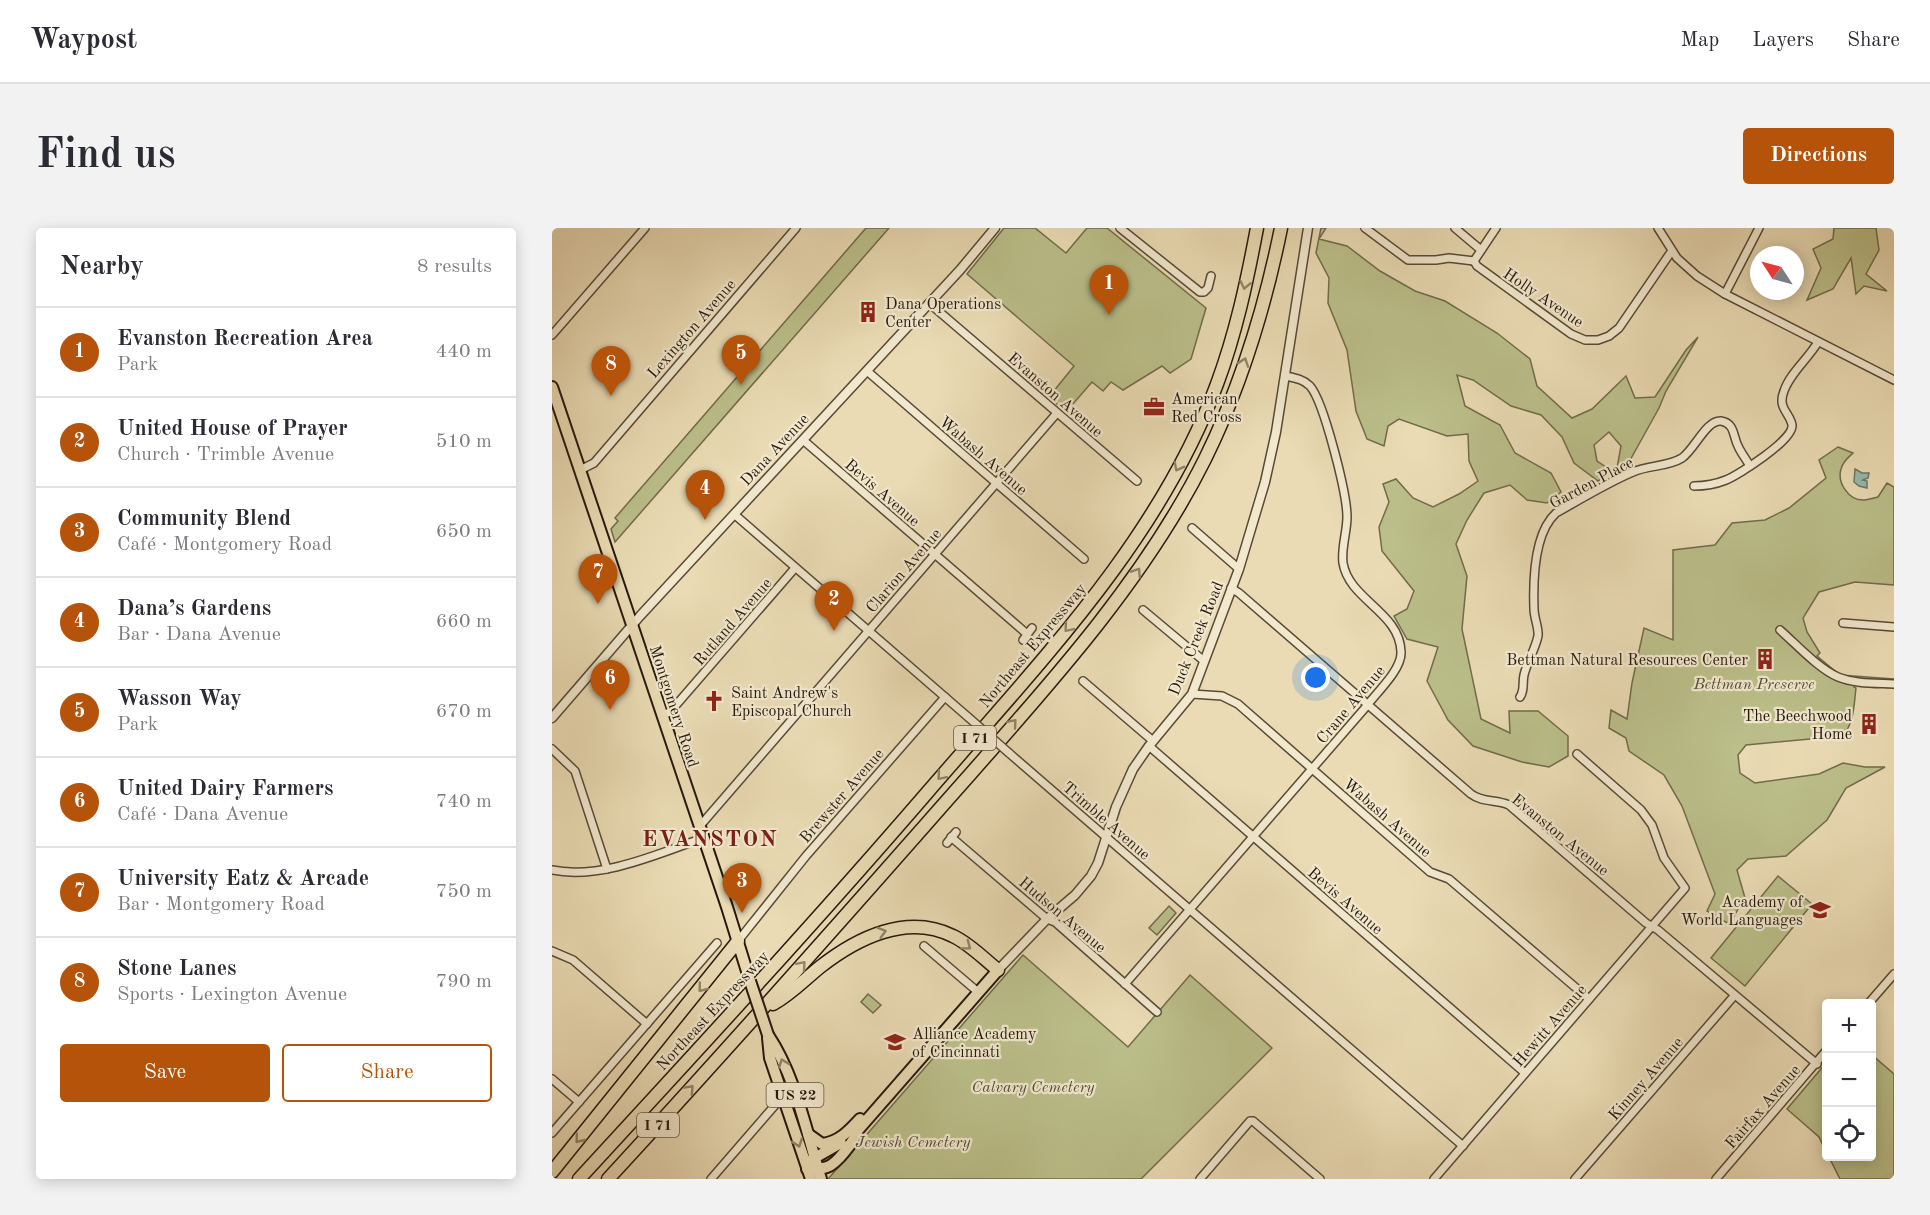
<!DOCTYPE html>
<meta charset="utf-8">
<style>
:root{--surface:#fff;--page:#f2f2f3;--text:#2b2b33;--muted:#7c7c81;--line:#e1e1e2;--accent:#b45309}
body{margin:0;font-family:"Old Standard TT",serif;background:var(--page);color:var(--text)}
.controls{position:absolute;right:18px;bottom:18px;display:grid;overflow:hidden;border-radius:6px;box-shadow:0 3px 15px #0003}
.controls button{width:54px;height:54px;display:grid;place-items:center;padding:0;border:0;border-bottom:2px solid var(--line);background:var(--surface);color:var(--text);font:30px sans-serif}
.compass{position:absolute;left:1198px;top:18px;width:54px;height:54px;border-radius:50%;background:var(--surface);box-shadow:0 3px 15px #0003;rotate:306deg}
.you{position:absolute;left:764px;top:450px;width:21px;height:21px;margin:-15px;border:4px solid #fff;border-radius:50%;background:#1a73e8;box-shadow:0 0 0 9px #1a73e833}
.badge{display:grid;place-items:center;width:39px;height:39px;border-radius:50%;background:var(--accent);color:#fff;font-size:20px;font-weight:700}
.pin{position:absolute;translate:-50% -50px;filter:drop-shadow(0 2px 3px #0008)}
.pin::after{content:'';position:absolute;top:32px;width:21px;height:18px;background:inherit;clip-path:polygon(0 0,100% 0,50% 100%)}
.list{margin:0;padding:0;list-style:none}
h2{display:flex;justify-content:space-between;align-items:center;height:78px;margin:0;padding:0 24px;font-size:26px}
h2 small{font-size:20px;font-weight:400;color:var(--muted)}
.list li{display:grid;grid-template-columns:39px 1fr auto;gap:18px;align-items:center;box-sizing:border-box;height:90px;padding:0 24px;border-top:2px solid var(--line)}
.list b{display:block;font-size:22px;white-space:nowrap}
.list p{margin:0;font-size:20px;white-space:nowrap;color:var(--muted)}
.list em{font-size:20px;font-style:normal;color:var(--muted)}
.actions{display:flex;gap:12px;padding:18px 24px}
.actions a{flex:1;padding:14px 0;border:2px solid var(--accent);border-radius:6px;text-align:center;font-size:21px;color:var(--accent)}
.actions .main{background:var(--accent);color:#fff}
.icon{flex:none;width:33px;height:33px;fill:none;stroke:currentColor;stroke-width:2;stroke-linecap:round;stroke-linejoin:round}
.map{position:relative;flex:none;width:1342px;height:951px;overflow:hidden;border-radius:6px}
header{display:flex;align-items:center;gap:36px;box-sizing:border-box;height:84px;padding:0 30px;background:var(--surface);border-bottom:2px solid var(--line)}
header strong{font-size:28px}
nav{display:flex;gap:33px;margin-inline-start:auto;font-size:21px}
.intro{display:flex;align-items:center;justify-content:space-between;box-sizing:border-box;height:144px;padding:0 36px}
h1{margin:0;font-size:42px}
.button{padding:15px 27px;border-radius:6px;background:var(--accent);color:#fff;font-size:21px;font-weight:700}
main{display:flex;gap:36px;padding:0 36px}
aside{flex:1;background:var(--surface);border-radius:6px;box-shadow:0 3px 15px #0003}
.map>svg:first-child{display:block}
.green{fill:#bbbf8a;stroke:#706c4b;stroke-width:1.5}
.water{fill:#98bbac;stroke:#6a7a6c;stroke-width:1.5}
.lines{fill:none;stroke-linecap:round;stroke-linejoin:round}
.minor-casing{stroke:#574a36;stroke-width:10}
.tertiary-casing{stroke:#574a36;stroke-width:11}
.primary-casing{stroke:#26190c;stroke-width:14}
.motorway-casing{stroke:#26190c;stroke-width:15}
.minor{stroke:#f1e8ce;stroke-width:7}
.tertiary{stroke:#f1e8ce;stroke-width:8}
.primary{stroke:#eadbb4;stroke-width:10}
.motorway{stroke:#eadbb4;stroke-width:12}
.minor-bridge-casing{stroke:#574a36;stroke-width:10;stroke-linecap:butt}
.primary-bridge-casing{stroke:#26190c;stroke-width:14;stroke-linecap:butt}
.minor-bridge{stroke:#f1e8ce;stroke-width:7}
.primary-bridge{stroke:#eadbb4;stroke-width:10}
.oneway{stroke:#928468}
.labels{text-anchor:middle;stroke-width:4.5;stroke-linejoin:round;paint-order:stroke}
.shield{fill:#f1e8ce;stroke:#635746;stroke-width:1.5}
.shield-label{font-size:15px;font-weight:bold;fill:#26190c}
.street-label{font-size:16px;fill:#26190c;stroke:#f1e8ce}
.poi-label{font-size:16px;fill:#26190c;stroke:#f1e8ce;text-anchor:start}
.park-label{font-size:16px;font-style:italic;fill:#534b32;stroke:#f1e8ce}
.district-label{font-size:22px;font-weight:bold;letter-spacing:1.5px;fill:#7a1f14;stroke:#f1e8ce}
</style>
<header>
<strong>Waypost</strong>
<nav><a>Map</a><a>Layers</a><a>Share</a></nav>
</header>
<div class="intro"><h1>Find us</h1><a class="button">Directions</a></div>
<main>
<aside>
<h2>Nearby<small>8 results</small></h2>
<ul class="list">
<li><span class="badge">1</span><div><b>Evanston Recreation Area</b><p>Park</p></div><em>440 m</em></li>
<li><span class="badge">2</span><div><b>United House of Prayer</b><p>Church · Trimble Avenue</p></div><em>510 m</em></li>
<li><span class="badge">3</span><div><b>Community Blend</b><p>Café · Montgomery Road</p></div><em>650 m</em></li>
<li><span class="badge">4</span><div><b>Dana’s Gardens</b><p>Bar · Dana Avenue</p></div><em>660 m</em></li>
<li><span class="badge">5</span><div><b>Wasson Way</b><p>Park</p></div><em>670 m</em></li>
<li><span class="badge">6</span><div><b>United Dairy Farmers</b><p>Café · Dana Avenue</p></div><em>740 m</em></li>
<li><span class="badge">7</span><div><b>University Eatz &amp; Arcade</b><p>Bar · Montgomery Road</p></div><em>750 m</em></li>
<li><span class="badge">8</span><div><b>Stone Lanes</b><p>Sports · Lexington Avenue</p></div><em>790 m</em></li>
</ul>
<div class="actions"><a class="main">Save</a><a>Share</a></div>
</aside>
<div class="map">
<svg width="1342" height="951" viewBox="0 0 1342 951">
<rect width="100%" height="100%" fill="#eadbb4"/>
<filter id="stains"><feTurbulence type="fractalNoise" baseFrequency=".00333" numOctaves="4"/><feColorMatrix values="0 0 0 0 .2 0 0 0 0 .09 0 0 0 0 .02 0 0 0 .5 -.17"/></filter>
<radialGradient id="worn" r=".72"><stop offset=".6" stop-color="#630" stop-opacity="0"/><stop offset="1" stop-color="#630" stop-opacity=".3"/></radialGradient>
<!-- green -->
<g class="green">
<path d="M314,0H337L63,314L59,301L66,293L63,290Z"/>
<path d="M452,0H483L514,25L535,0H555L654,80L639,131L618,145L610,138L571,162L559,154L551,163L540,154L514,184L497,169L522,138L415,46Z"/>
<path d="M769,0H774L767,11L795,18L828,43L863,63L893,73L945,105L978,131L985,158L1020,190L1040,181L1074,148L1083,170L1103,169L1134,122L1146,109L1114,163L1107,180L1077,234L1065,240L1069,218L1057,204L1042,217L1045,233L1060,243L1046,253L1022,235L1010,209L989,187L959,178L921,152L905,147L913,178L948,197L963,225L999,245L1009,264L995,275L975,272L958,257L932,265L915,292L904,316L915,348L910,401L929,491L958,505L957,483H986L1016,508V528L997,539L970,534L921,518L896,492L875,453L886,419L855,411L842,388L855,381L862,363L830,323L827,299L837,274L831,256L844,251L861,270L881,279L907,266L926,253L917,233L916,206L895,208L847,191L836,198L832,218L815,211L804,183L795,122L776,75L777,50L764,25Z"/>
<path d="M1282,0H1324L1327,22L1314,46L1335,63L1312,58L1304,66L1299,30L1281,61L1255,72L1269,40L1261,21L1281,11Z"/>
<path d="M1286,219L1301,225C1296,230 1291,233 1289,241C1285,254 1296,272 1311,272C1316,272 1321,270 1326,269L1335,255L1342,259V357L1303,354L1267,364L1251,390L1255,404L1268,425L1265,428L1288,447L1342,451V460L1302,457V459L1304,460C1302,476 1302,497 1290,508L1194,517L1186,527L1188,545L1203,555L1267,546L1291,535L1313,539H1333L1294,560L1275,592L1234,628L1196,631L1185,642L1193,670L1177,696L1155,683L1163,666L1130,578L1112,547L1077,523L1074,510L1057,500L1059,482L1075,491L1080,455L1092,400L1121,412V322L1163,317L1180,295L1213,292L1237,280L1274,250L1267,232Z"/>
<path d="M1226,648L1260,676L1193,758L1159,730Z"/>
<path d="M617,678L624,685L605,707L597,700Z"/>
<path d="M471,727L576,819L638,747L720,820L589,951H276Z"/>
<path d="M316,766L329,777L321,785L309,774Z"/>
<path d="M1320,827L1342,846V951H1288L1277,929L1320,928Z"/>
<path d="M1274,835V924L1267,909L1235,881Z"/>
</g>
<!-- water -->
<path class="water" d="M1303,241L1310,245H1317L1316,250L1311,252L1315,253V260L1307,258L1302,254Z"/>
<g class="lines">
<defs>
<g id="minor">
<path d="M568,0L648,64H652L656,60L659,48"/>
<path d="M813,0L856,32H884L897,30L922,33"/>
<path d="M903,0L929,22"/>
<path d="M1106,0L1125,30L1145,48L1173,66L1342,152"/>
<path d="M922,33L925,38L1019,106L1033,112H1046L1057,108L1067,100L1119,24"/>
<path d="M922,33L944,0"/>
<path d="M1173,66L1207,0"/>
<path d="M377,75L585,253"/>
<path d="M0,107L93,0"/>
<path d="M315,143L532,331"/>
<path d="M251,212L475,406"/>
<path d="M28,242L42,235L244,0"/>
<path d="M1142,258C1153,258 1164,256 1174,252C1186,247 1242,212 1240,197C1238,185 1225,180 1232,163C1238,145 1256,131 1266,114"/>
<path d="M182,286L416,489"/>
<path d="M640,300L687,341"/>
<path d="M679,360L687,365L919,566C931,575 944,571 957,577L1094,695L1106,702L1265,836"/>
<path d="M591,382L652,433"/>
<path d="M1291,395L1342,399"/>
<path d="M1228,402C1245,417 1267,441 1286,449C1303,456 1324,455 1342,456"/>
<path d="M471,412L480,400"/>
<path d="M531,453L601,513"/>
<path d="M640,466L670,468L686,476L878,644L897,651L1037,771"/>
<path d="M968,469C973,462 970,455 972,447C975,434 983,422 986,408C987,400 982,390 982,381C981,353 982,305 1004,285C1029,271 1055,255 1081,244C1096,237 1116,239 1130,230C1143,221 1154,192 1169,193C1183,195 1181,209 1186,218C1189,225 1194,231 1198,238"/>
<path d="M111,487L118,484L243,340"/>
<path d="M597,518L973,845"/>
<path d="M0,521L23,543L55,641"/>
<path d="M457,525L911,918"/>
<path d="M147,599L505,185"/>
<path d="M399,609L495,691L503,694L605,784"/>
<path d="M395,615L404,604"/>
<path d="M0,642C48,652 106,626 151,610"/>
<path d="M186,713L254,628L393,469"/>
<path d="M372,718L426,764"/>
<path d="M0,723L21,732L95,796"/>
<path d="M573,756L813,480C823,466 850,442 849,424C848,384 797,372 791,335C789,320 795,304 795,289C795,266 772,174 758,158C751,151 743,150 733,148"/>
<path d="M1316,776L1342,746"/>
<path d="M0,851L27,874"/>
<path d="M0,905L165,715"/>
<path d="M159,951L231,868"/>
<path d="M648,951L698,893H701L768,951"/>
<path d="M882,951L1133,660L1112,630L1100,597L1089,582L1025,526"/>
<path d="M1023,951L1182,768"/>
<path d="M1164,951L1274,823"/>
</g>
<g id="tertiary">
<path d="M0,490L88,388L408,42L443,0"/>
<path d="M446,742L495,691L523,667L539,648L546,635L564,579L581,541L597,518L640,466L687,341L713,254L724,204L756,0"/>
</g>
<g id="primary">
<path d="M0,159L175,679L198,753"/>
<path d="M216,807C244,849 254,903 269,951"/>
<path d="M216,810L218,830L259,951"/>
<path d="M256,906L270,916C287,914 297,903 308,891"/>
<path d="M259,932L289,915"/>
<path d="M255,941C261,940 269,941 275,939C285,936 303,912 306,902L446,742"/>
</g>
<g id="motorway">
<path d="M221,776C239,766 252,752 268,739C305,710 355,685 401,708C418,716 432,731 446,742"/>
<path d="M0,944L186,713"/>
<path d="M27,951C144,824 261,697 374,566C483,439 606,315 665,156C684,105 695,53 705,0"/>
<path d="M56,951C162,836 266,719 369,602C469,487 585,368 653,231C689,158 713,79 729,0"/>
</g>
</defs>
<!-- minor casing -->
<use href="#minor" class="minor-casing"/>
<!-- tertiary casing -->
<use href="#tertiary" class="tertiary-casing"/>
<!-- primary casing -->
<use href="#primary" class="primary-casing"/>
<!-- motorway casing -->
<use href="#motorway" class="motorway-casing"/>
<!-- minor -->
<use href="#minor" class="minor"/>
<!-- tertiary -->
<use href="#tertiary" class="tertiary"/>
<!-- primary -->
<use href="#primary" class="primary"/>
<!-- motorway -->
<use href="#motorway" class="motorway"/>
<defs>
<path id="minor-bridge" d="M416,489L457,525"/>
<path id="primary-bridge" d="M198,753L216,807"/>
</defs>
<!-- minor-bridge casing -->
<use href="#minor-bridge" class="minor-bridge-casing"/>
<!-- primary-bridge casing -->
<use href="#primary-bridge" class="primary-bridge-casing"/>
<!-- minor-bridge -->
<use href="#minor-bridge" class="minor-bridge"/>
<!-- primary-bridge -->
<use href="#primary-bridge" class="primary-bridge"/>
</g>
<!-- one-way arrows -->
<defs><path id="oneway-chevron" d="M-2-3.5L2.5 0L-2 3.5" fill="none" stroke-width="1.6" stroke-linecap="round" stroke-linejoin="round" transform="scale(1.5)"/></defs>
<g class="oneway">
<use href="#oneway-chevron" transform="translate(693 57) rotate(102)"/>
<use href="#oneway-chevron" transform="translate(692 134) rotate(-71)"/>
<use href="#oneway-chevron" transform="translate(626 239) rotate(118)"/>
<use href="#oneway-chevron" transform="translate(585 344) rotate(-57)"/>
<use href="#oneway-chevron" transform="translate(516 400) rotate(130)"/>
<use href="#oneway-chevron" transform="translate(461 495) rotate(-49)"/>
<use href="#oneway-chevron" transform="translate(389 548) rotate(131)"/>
<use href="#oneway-chevron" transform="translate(330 704) rotate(-16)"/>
<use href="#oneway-chevron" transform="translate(415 718) rotate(37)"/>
<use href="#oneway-chevron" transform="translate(250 737) rotate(-49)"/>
<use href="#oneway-chevron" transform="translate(150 760) rotate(129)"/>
<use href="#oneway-chevron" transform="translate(231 835) rotate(-110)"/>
<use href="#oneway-chevron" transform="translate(138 861) rotate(-47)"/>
<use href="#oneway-chevron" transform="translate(27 911) rotate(129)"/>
<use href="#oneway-chevron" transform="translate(246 915) rotate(71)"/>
</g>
<!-- icons -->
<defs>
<symbol id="building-bare" viewBox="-9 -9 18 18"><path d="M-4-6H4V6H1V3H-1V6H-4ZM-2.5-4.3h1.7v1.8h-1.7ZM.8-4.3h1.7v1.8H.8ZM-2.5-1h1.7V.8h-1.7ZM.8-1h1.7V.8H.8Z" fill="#8f2418" stroke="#f1e8ce" stroke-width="2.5" paint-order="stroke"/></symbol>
<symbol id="office-bare" viewBox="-9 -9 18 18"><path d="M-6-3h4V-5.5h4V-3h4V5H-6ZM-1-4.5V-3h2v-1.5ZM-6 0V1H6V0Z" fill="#8f2418" stroke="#f1e8ce" stroke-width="2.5" paint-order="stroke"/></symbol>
<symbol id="church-bare" viewBox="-9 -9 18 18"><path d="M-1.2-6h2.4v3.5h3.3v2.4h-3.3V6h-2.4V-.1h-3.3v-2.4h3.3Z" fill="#8f2418" stroke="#f1e8ce" stroke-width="2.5" paint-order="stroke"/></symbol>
<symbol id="school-bare" viewBox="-9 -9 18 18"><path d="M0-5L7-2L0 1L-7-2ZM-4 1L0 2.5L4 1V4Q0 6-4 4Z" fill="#8f2418" stroke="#f1e8ce" stroke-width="2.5" paint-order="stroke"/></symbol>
</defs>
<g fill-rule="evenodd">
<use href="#building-bare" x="301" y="69" width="30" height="30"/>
<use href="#office-bare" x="587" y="164" width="30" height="30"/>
<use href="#building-bare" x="1198" y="416" width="30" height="30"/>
<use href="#church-bare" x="147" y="458" width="30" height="30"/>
<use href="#building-bare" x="1302" y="481" width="30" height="30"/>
<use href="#school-bare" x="1253" y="667" width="30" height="30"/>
<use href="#school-bare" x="328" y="799" width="30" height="30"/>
</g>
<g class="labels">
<!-- shield labels -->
<g class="shield">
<rect x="402" y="498" width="42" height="24" rx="4.5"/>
<rect x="214.5" y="855" width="57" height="24" rx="4.5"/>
<rect x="85" y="885" width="42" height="24" rx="4.5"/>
</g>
<g class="shield-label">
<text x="423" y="515">I 71</text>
<text x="243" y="872">US 22</text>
<text x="106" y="902">I 71</text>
</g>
<!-- street labels -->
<g class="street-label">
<text transform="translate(992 69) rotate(34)" y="6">Holly Avenue</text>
<text transform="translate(139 100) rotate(-49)" y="6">Lexington Avenue</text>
<text transform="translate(504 166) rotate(41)" y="6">Evanston Avenue</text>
<text transform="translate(222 221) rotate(-47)" y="6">Dana Avenue</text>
<text transform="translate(432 227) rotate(41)" y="6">Wabash Avenue</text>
<text transform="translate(1039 254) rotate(-28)" y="6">Garden Place</text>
<text transform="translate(331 264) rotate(41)" y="6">Bevis Avenue</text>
<text transform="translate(351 342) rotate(-49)" y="6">Clarion Avenue</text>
<text transform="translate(180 393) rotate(-49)" y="6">Rutland Avenue</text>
<text transform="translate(643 410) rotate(-68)" y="6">Duck Creek Road</text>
<text transform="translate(480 417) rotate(-50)" y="6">Northeast Expressway</text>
<text transform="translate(798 476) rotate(-50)" y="6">Crane Avenue</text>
<text transform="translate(123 478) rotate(72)" y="6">Montgomery Road</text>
<text transform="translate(289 567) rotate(-49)" y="6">Brewster Avenue</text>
<text transform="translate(836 589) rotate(41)" y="6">Wabash Avenue</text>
<text transform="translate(555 592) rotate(41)" y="6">Trimble Avenue</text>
<text transform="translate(1009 606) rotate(39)" y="6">Evanston Avenue</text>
<text transform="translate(794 672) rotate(41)" y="6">Bevis Avenue</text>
<text transform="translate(511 686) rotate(40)" y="6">Hudson Avenue</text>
<text transform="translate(160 782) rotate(-47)" y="6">Northeast Expressway</text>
<text transform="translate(997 797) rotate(-49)" y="6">Hewitt Avenue</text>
<text transform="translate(1093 850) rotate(-49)" y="6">Kinney Avenue</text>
<text transform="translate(1210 878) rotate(-49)" y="6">Fairfax Avenue</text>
</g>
<!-- poi labels -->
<g class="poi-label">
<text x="333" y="81">Dana Operations<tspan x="333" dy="18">Center</tspan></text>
<text x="619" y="176">American<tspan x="619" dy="18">Red Cross</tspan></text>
<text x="1196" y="437" text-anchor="end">Bettman Natural Resources Center</text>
<text x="179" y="470">Saint Andrew's<tspan x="179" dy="18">Episcopal Church</tspan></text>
<text x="1300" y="493" text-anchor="end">The Beechwood<tspan x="1300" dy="18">Home</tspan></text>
<text x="1251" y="679" text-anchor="end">Academy of<tspan x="1251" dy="18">World Languages</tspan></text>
<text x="360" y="811">Alliance Academy<tspan x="360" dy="18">of Cincinnati</tspan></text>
</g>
<!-- park labels -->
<g class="park-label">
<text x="1202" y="461">Bettman Preserve</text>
<text x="481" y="864">Calvary Cemetery</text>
<text x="361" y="919">Jewish Cemetery</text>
</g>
<!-- district labels -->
<g class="district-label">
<text x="158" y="618">EVANSTON</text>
</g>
</g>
<rect width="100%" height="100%" filter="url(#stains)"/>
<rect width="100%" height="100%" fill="url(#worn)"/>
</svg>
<div class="controls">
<button>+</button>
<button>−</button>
<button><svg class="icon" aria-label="locate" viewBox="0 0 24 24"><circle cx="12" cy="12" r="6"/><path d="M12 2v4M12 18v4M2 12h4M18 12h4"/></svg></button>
</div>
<svg class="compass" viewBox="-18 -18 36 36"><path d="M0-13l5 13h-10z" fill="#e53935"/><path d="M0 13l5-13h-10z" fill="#7c7c81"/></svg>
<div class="you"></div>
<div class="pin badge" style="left:557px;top:87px">1</div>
<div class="pin badge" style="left:282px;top:403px">2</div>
<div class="pin badge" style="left:190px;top:685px">3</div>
<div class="pin badge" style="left:153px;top:292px">4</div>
<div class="pin badge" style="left:189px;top:157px">5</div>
<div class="pin badge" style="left:58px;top:482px">6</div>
<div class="pin badge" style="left:46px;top:376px">7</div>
<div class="pin badge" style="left:59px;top:168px">8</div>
</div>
</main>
